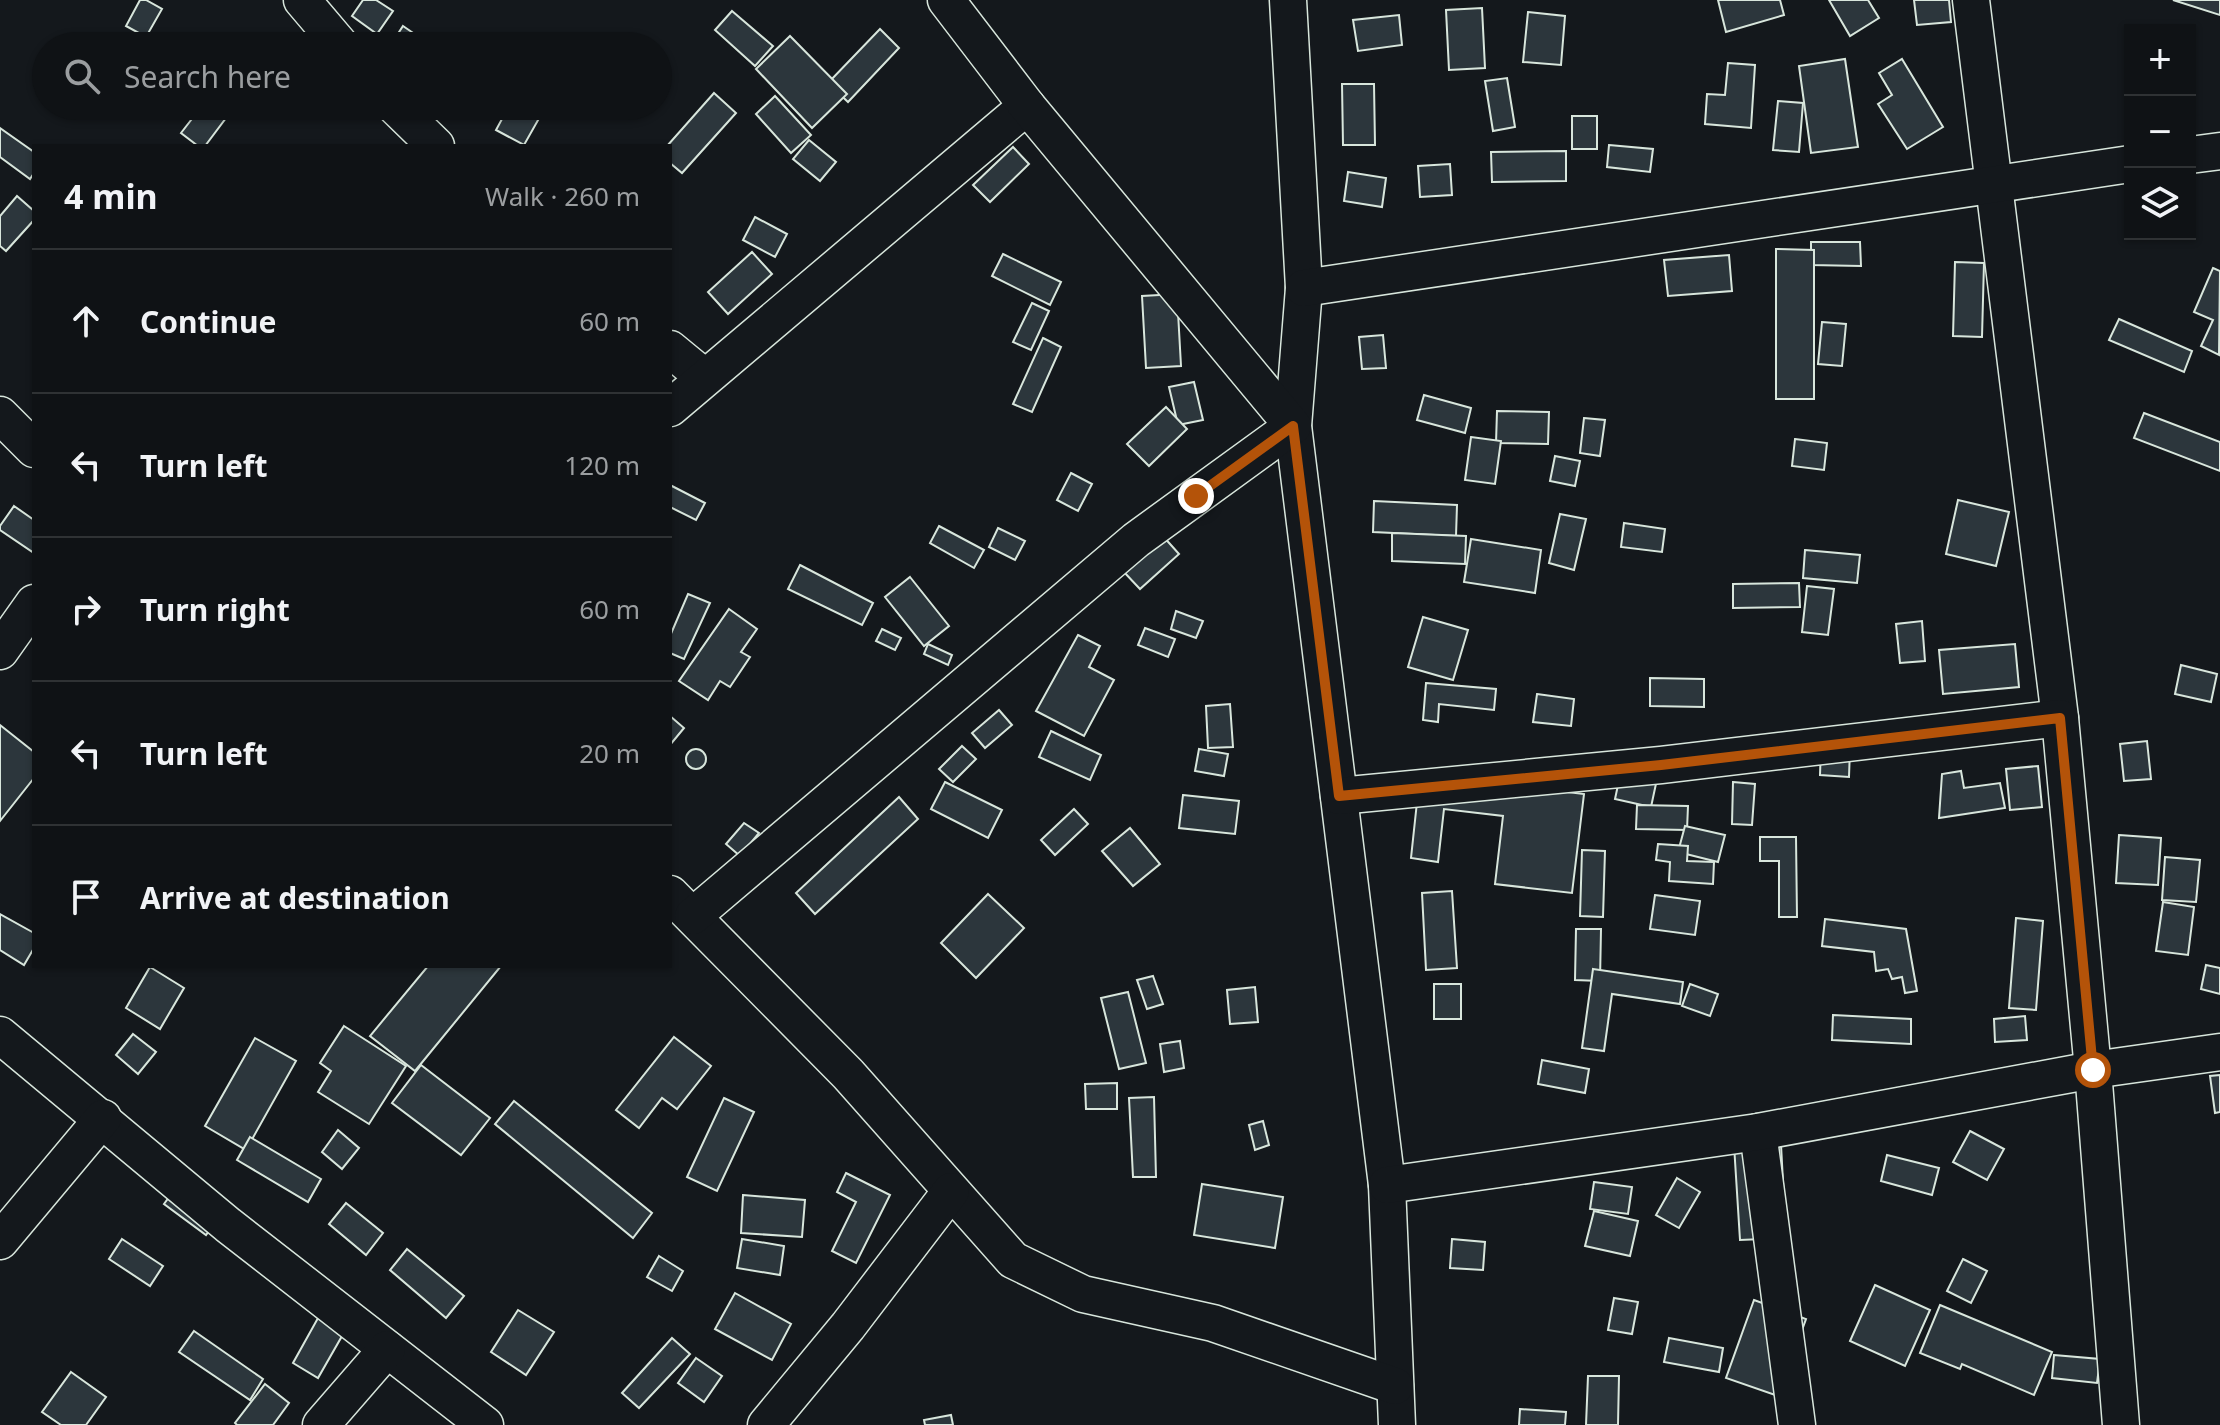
<!DOCTYPE html>
<meta charset="utf-8">
<style>
:root{--surface:#0f1215;--page:#181b1e;--text:#f1f3f6;--muted:#9b9ea0;--line:#2f3234}
body{margin:0;font-family:"Noto Sans",sans-serif;background:var(--page);color:var(--text)}
.controls{position:absolute;right:24px;top:24px;display:grid;overflow:hidden;border-radius:0px;box-shadow:0 2px 6px #0004}
.controls button{width:72px;height:72px;display:grid;place-items:center;padding:0;border:0;border-bottom:2px solid var(--line);background:var(--surface);color:var(--text);font:40px sans-serif}
.stop{position:absolute;width:24px;height:24px;margin:-18px;border:6px solid #b45309;border-radius:50%;background:#fff}
.stop.end{background:#b45309;border-color:#fff;box-shadow:0 2px 8px #0008}
.list{margin:0;padding:0;list-style:none}
h2{display:flex;justify-content:space-between;align-items:center;height:104px;margin:0;padding:0 32px;font-size:34px}
h2 small{font-size:26px;font-weight:400;color:var(--muted)}
.list li{display:grid;grid-template-columns:52px 1fr auto;gap:24px;align-items:center;box-sizing:border-box;height:144px;padding:0 32px;border-top:2px solid var(--line)}
.list b{display:block;font-size:30px;white-space:nowrap}
.list em{font-size:26px;font-style:normal;color:var(--muted)}
.icon{flex:none;width:44px;height:44px;fill:none;stroke:currentColor;stroke-width:2;stroke-linecap:round;stroke-linejoin:round}
.map{position:relative;flex:none;width:2220px;height:1425px;overflow:hidden}
.search{position:absolute;background:var(--surface);box-shadow:0 2px 6px #0004;left:32px;top:32px;width:640px;height:88px;display:flex;align-items:center;gap:20px;box-sizing:border-box;padding:0 28px;border-radius:44px;color:var(--muted);font-size:30px}
.panel{position:absolute;background:var(--surface);box-shadow:0 2px 6px #0004;left:32px;top:144px;width:640px;height:824px;border-radius:0px}
.map>svg:first-child{display:block}
.building{fill:#2c363c;stroke:#d8e6dc;stroke-width:2}
.lines{fill:none;stroke-linecap:round;stroke-linejoin:round}
.street-casing{stroke:#d8e6dc;stroke-width:39}
.street{stroke:#14181c;stroke-width:36}
.route{stroke:#b45309;stroke-width:10}
</style>
<div class="map">
<svg width="2220" height="1425" viewBox="0 0 2220 1425">
<rect width="100%" height="100%" fill="#14181c"/>
<!-- building -->
<g class="building">
<path d="M140,0H146L162,9L146,37L126,26Z"/>
<path d="M363,0H376L393,11L377,34L352,16Z"/>
<path d="M1718,0H1780L1784,15L1726,32Z"/>
<path d="M1829,0H1868L1879,18L1850,36Z"/>
<path d="M1914,0H1949L1951,22L1917,25Z"/>
<path d="M2173,0H2220V15Z"/>
<path d="M1482,8L1485,68L1449,70L1446,10Z"/>
<path d="M732,11L773,46L755,66L715,30Z"/>
<path d="M1528,12L1565,16L1561,65L1523,62Z"/>
<path d="M1399,15L1402,45L1358,51L1353,20Z"/>
<path d="M403,26L432,46H390Z"/>
<path d="M880,29L899,48L848,102L828,83Z"/>
<path d="M790,36L847,94L812,128L756,69Z"/>
<path d="M1845,59L1858,147L1811,153L1799,66Z"/>
<path d="M1902,59L1943,127L1907,149L1878,104L1892,95L1879,73Z"/>
<path d="M1728,63L1755,65L1751,128L1705,124L1707,94L1725,95Z"/>
<path d="M1507,78L1515,127L1493,131L1485,81Z"/>
<path d="M1342,84H1374L1375,145H1343Z"/>
<path d="M714,93L736,113L682,173L670,163V146H667Z"/>
<path d="M775,96L811,135L791,153L756,114Z"/>
<path d="M1778,101L1803,103L1799,152L1773,150Z"/>
<path d="M202,106H235L205,146H198L181,133Z"/>
<path d="M509,106H546L524,145L496,130Z"/>
<rect x="1572" y="116" width="25" height="33"/>
<path d="M0,128L34,152V173L30,179L0,157Z"/>
<path d="M809,140L836,162L820,181L793,159Z"/>
<path d="M1609,145L1653,149L1650,172L1607,167Z"/>
<path d="M1013,147L1029,164L990,202L973,185Z"/>
<path d="M1566,151V181L1492,182L1491,152Z"/>
<path d="M1450,164L1452,195L1420,197L1418,166Z"/>
<path d="M1348,172L1386,178L1382,207L1344,201Z"/>
<path d="M17,196L34,211V220L6,251L0,246V216Z"/>
<path d="M755,217L787,234L775,257L743,240Z"/>
<path d="M1811,242H1860L1861,266L1811,265Z"/>
<path d="M1776,249L1814,250V399H1776Z"/>
<path d="M752,252L772,274L728,314L708,292Z"/>
<path d="M1003,254L1061,282L1050,305L992,276Z"/>
<path d="M1729,255L1732,291L1668,296L1664,260Z"/>
<path d="M1955,262L1984,263L1982,337L1953,336Z"/>
<path d="M2213,268L2220,271L2219,355L2201,346L2213,320L2194,312Z"/>
<path d="M1177,294L1181,366L1146,368L1142,296Z"/>
<path d="M1032,303L1049,311L1031,350L1013,342Z"/>
<path d="M2119,319L2192,351L2184,372L2109,340Z"/>
<path d="M1822,322L1846,324L1842,366L1818,364Z"/>
<path d="M1383,335L1386,368L1362,369L1359,337Z"/>
<path d="M1043,338L1061,347L1032,412L1013,404Z"/>
<path d="M1194,382L1203,420L1178,425L1169,387Z"/>
<path d="M1424,395L1471,408L1465,433L1417,420Z"/>
<path d="M1166,407L1187,429L1149,466L1127,444Z"/>
<path d="M1497,411L1549,412L1548,444L1496,443Z"/>
<path d="M2144,413L2220,442V471L2134,438Z"/>
<path d="M1584,418L1605,420L1600,456L1580,453Z"/>
<path d="M1471,437L1501,441L1495,484L1465,480Z"/>
<path d="M1795,439L1827,443L1824,470L1792,466Z"/>
<path d="M1555,456L1580,461L1575,486L1550,481Z"/>
<path d="M1071,473L1092,484L1078,511L1057,500Z"/>
<path d="M670,485L705,503L696,520L670,507Z"/>
<path d="M1958,500L2009,512L1996,566L1946,554Z"/>
<path d="M1374,501L1457,505L1456,536L1373,532Z"/>
<path d="M14,506L34,520V553L0,530V526Z"/>
<path d="M1560,514L1586,519L1574,570L1549,563Z"/>
<path d="M1624,523L1665,529L1662,552L1621,547Z"/>
<path d="M939,526L984,550L974,568L930,543Z"/>
<path d="M998,528L1025,541L1015,560L989,547Z"/>
<path d="M1392,533L1466,536L1465,564L1392,561Z"/>
<path d="M1162,535L1179,554L1140,589L1123,571Z"/>
<path d="M1471,539L1541,550L1535,593L1464,582Z"/>
<path d="M1805,550L1860,555L1857,583L1803,578Z"/>
<path d="M800,565L873,603L862,625L788,589Z"/>
<path d="M910,577L949,626L924,646L885,597Z"/>
<path d="M1799,583L1800,607L1733,608V584Z"/>
<path d="M1807,586L1834,589L1828,635L1802,632Z"/>
<path d="M688,594L710,603L684,659L670,653V636Z"/>
<path d="M729,609L757,629L741,652L750,657L730,687L720,681L708,700L679,681Z"/>
<path d="M1176,611L1203,621L1196,638L1171,629Z"/>
<path d="M1423,617L1468,630L1453,680L1408,667Z"/>
<path d="M1922,621L1925,661L1900,663L1896,624Z"/>
<path d="M1145,628L1175,639L1168,657L1138,645Z"/>
<path d="M882,629L901,638L895,650L876,641Z"/>
<path d="M1078,635L1100,646L1089,667L1114,680L1084,736L1036,711Z"/>
<path d="M928,644L952,655L948,665L924,654Z"/>
<path d="M2015,644L2019,687L1943,694L1939,650Z"/>
<path d="M2181,665L2217,674L2211,702L2175,694Z"/>
<path d="M1650,678L1704,679V707L1650,706Z"/>
<path d="M1426,683L1496,689L1494,710L1439,704L1438,722L1423,720Z"/>
<path d="M1537,694L1574,699L1571,726L1533,722Z"/>
<path d="M1230,704L1233,747L1208,748L1206,706Z"/>
<path d="M999,710L1012,725L985,748L972,733Z"/>
<path d="M670,716L684,728L670,745Z"/>
<path d="M0,725L34,752V778L0,821Z"/>
<path d="M1051,731L1101,755L1090,780L1039,757Z"/>
<path d="M2147,741L2151,779L2124,781L2120,744Z"/>
<path d="M962,746L976,759L953,782L939,769Z"/>
<path d="M1821,746L1850,748L1849,777L1820,775Z"/>
<circle cx="696" cy="759" r="10"/>
<path d="M1199,749L1228,754L1224,776L1195,771Z"/>
<path d="M2038,766L2042,807L2010,810L2006,769Z"/>
<path d="M1621,771L1657,779L1651,807L1615,799Z"/>
<path d="M1961,771L1964,788L2000,783L2005,808L1939,818L1942,774Z"/>
<path d="M1420,774L1584,794L1572,893L1495,884L1503,816L1444,809L1438,862L1411,858Z"/>
<path d="M945,782L1002,810L988,838L931,809Z"/>
<path d="M1733,782L1755,784L1752,825L1732,824Z"/>
<path d="M1183,795L1239,801L1235,834L1179,828Z"/>
<path d="M899,797L918,819L815,914L796,893Z"/>
<path d="M1637,805L1688,806L1687,830L1636,829Z"/>
<path d="M1074,809L1088,824L1055,855L1041,840Z"/>
<path d="M744,823L759,833L740,856L726,844Z"/>
<path d="M1685,826L1725,835L1718,862L1678,852Z"/>
<path d="M1130,828L1160,864L1133,886L1102,851Z"/>
<path d="M2119,835L2161,838L2158,885L2116,883Z"/>
<path d="M1760,837H1796L1797,917H1779V861H1760Z"/>
<path d="M1658,844L1688,846L1687,861L1714,862L1713,884L1669,881L1670,862L1656,860Z"/>
<path d="M1582,850L1605,851L1603,917L1580,916Z"/>
<path d="M2165,857L2200,860L2196,902L2162,900Z"/>
<path d="M1452,891L1457,968L1426,970L1422,893Z"/>
<path d="M988,894L1024,928L976,978L941,943Z"/>
<path d="M1655,895L1700,901L1695,935L1650,929Z"/>
<path d="M2163,902L2194,907L2188,955L2156,951Z"/>
<path d="M0,914L34,933V948L24,965L0,950Z"/>
<path d="M2016,918L2043,921L2036,1010L2009,1008Z"/>
<path d="M1825,919L1906,929L1917,991L1905,993L1902,977L1892,979L1888,969L1876,971L1874,952L1822,946Z"/>
<path d="M1576,929H1601L1600,981L1575,980Z"/>
<path d="M2206,965L2220,968V994L2201,989Z"/>
<path d="M428,966H501L415,1071L370,1036Z"/>
<path d="M150,967L184,988L160,1029L126,1008Z"/>
<path d="M1593,969L1683,982L1680,1004L1612,994L1604,1051L1582,1048Z"/>
<path d="M1153,976L1163,1004L1147,1009L1137,980Z"/>
<rect x="1434" y="984" width="27" height="35"/>
<path d="M1690,984L1718,994L1710,1016L1682,1006Z"/>
<path d="M1255,987L1258,1022L1230,1024L1227,990Z"/>
<path d="M1128,992L1146,1063L1119,1069L1101,998Z"/>
<path d="M1833,1015L1911,1019V1044L1832,1040Z"/>
<path d="M2025,1016L2027,1040L1995,1042L1994,1019Z"/>
<path d="M344,1026L406,1066L369,1124L318,1092L331,1071L320,1063Z"/>
<path d="M133,1034L156,1052L138,1074L116,1055Z"/>
<path d="M674,1037L711,1066L677,1109L662,1098L639,1128L616,1110Z"/>
<path d="M255,1038L296,1061L246,1150L205,1126Z"/>
<path d="M1180,1041L1184,1068L1164,1072L1160,1044Z"/>
<path d="M1542,1060L1589,1069L1585,1093L1538,1084Z"/>
<path d="M421,1065L490,1118L461,1155L392,1103Z"/>
<path d="M2220,1075V1112L2215,1113L2210,1076Z"/>
<path d="M1117,1083V1109H1086L1085,1084Z"/>
<path d="M1154,1097L1156,1177H1133L1129,1098Z"/>
<path d="M724,1098L754,1112L717,1191L687,1177Z"/>
<path d="M514,1101L652,1213L633,1238L495,1124Z"/>
<path d="M1263,1121L1269,1145L1255,1150L1249,1125Z"/>
<path d="M1780,1126L1786,1238L1740,1240L1733,1129Z"/>
<path d="M338,1130L359,1148L342,1169L322,1152Z"/>
<path d="M1970,1131L2004,1149L1987,1180L1953,1162Z"/>
<path d="M250,1137L321,1179L308,1202L237,1160Z"/>
<path d="M1887,1155L1939,1168L1932,1195L1881,1181Z"/>
<path d="M846,1173L890,1195L856,1263L832,1251L856,1202L837,1192Z"/>
<path d="M1677,1178L1700,1192L1679,1228L1656,1215Z"/>
<path d="M181,1181L223,1212L206,1235L164,1204Z"/>
<path d="M1594,1182L1632,1187L1628,1214L1590,1209Z"/>
<path d="M1202,1184L1283,1197L1275,1248L1194,1235Z"/>
<path d="M743,1195L805,1200L802,1237L741,1233Z"/>
<path d="M346,1203L383,1233L366,1255L329,1224Z"/>
<path d="M1594,1211L1638,1221L1630,1256L1585,1246Z"/>
<path d="M122,1239L163,1266L150,1286L109,1259Z"/>
<path d="M742,1239L784,1246L780,1275L737,1268Z"/>
<path d="M1452,1239L1485,1242L1483,1270L1450,1268Z"/>
<path d="M407,1249L464,1296L446,1318L390,1270Z"/>
<path d="M659,1256L683,1271L672,1291L647,1277Z"/>
<path d="M1963,1259L1987,1271L1971,1303L1947,1291Z"/>
<path d="M1875,1285L1930,1310L1905,1366L1850,1341Z"/>
<path d="M735,1293L791,1324L772,1360L715,1329Z"/>
<path d="M1614,1298L1638,1302L1632,1334L1608,1330Z"/>
<path d="M328,1300L354,1315L318,1378L293,1363Z"/>
<path d="M1754,1300L1806,1319L1778,1396L1726,1378Z"/>
<path d="M1940,1305L2052,1352L2034,1395L1962,1364L1960,1369L1920,1353Z"/>
<path d="M518,1310L554,1332L526,1375L491,1352Z"/>
<path d="M194,1331L263,1379L250,1400L179,1352Z"/>
<path d="M672,1338L690,1354L639,1408L622,1393Z"/>
<path d="M1669,1338L1723,1348L1719,1372L1664,1362Z"/>
<path d="M2054,1355L2100,1359L2097,1383L2052,1378Z"/>
<path d="M696,1358L722,1376L704,1402L678,1383Z"/>
<path d="M71,1372L106,1397L86,1425H61L42,1412Z"/>
<path d="M1588,1376H1619L1618,1425H1586Z"/>
<path d="M265,1384L289,1403L273,1425H237L235,1423Z"/>
<path d="M1520,1409L1566,1412L1565,1425H1519Z"/>
<path d="M951,1415L953,1425H925L924,1420Z"/>
</g>
<g class="lines">
<defs>
<g id="street">
<path d="M302,0L341,46"/>
<path d="M1288,0L1304,288L1293,426L1387,1185L1397,1425"/>
<path d="M1971,0L2060,718L2093,1070L2121,1425"/>
<path d="M395,106L436,146"/>
<path d="M2190,155L2220,151"/>
<path d="M1304,288L2130,164"/>
<path d="M670,349L704,377"/>
<path d="M670,408L1027,106"/>
<path d="M0,415L34,449"/>
<path d="M0,651L34,603"/>
<path d="M1339,796L1661,765L2060,718"/>
<path d="M670,894L848,1074L1013,1260L1083,1294L1213,1323L1395,1386"/>
<path d="M693,916L1136,540L1293,426L1027,106L946,0"/>
<path d="M0,1035L228,1225L485,1425"/>
<path d="M1758,1132L1797,1425"/>
<path d="M1387,1185L1758,1132L2093,1070L2220,1052"/>
<path d="M0,1241L103,1118"/>
<path d="M321,1425L387,1349"/>
<path d="M766,1425L848,1326L951,1191"/>
</g>
</defs>
<!-- street casing -->
<use href="#street" class="street-casing"/>
<!-- street -->
<use href="#street" class="street"/>
</g>
<g class="lines">
<!-- route -->
<path class="route" d="M1196,496L1293,426L1339,796L1661,765L2060,718L2093,1070"/>
</g>
</svg>
<div class="controls">
<button>+</button>
<button>−</button>
<button><svg class="icon" aria-label="layers" viewBox="0 0 24 24"><path d="M12 4l9 5-9 5-9-5zM3 14l9 5 9-5"/></svg></button>
</div>
<div class="stop" style="left:2093px;top:1070px"></div>
<div class="stop end" style="left:1196px;top:496px"></div>
<div class="search"><svg class="icon" aria-label="search" viewBox="0 0 24 24"><circle cx="10" cy="10" r="6"/><path d="M15 15l6 6"/></svg>Search here</div>
<section class="panel">
<h2>4 min<small>Walk · 260 m</small></h2>
<ul class="list">
<li><svg class="icon" aria-label="ahead" viewBox="0 0 24 24"><path d="M12 20V5M6 11l6-6 6 6"/></svg><div><b>Continue</b></div><em>60 m</em></li>
<li><svg class="icon" aria-label="left" viewBox="0 0 24 24"><path d="M17 20v-9H6M10 6l-5 5 5 5"/></svg><div><b>Turn left</b></div><em>120 m</em></li>
<li><svg class="icon" aria-label="right" viewBox="0 0 24 24"><path d="M7 20v-9h11M14 6l5 5-5 5"/></svg><div><b>Turn right</b></div><em>60 m</em></li>
<li><svg class="icon" aria-label="left" viewBox="0 0 24 24"><path d="M17 20v-9H6M10 6l-5 5 5 5"/></svg><div><b>Turn left</b></div><em>20 m</em></li>
<li><svg class="icon" aria-label="arrive" viewBox="0 0 24 24"><path d="M6 21V4h12l-3 4 3 4H6"/></svg><div><b>Arrive at destination</b></div></li>
</ul>
</section>
</div>
